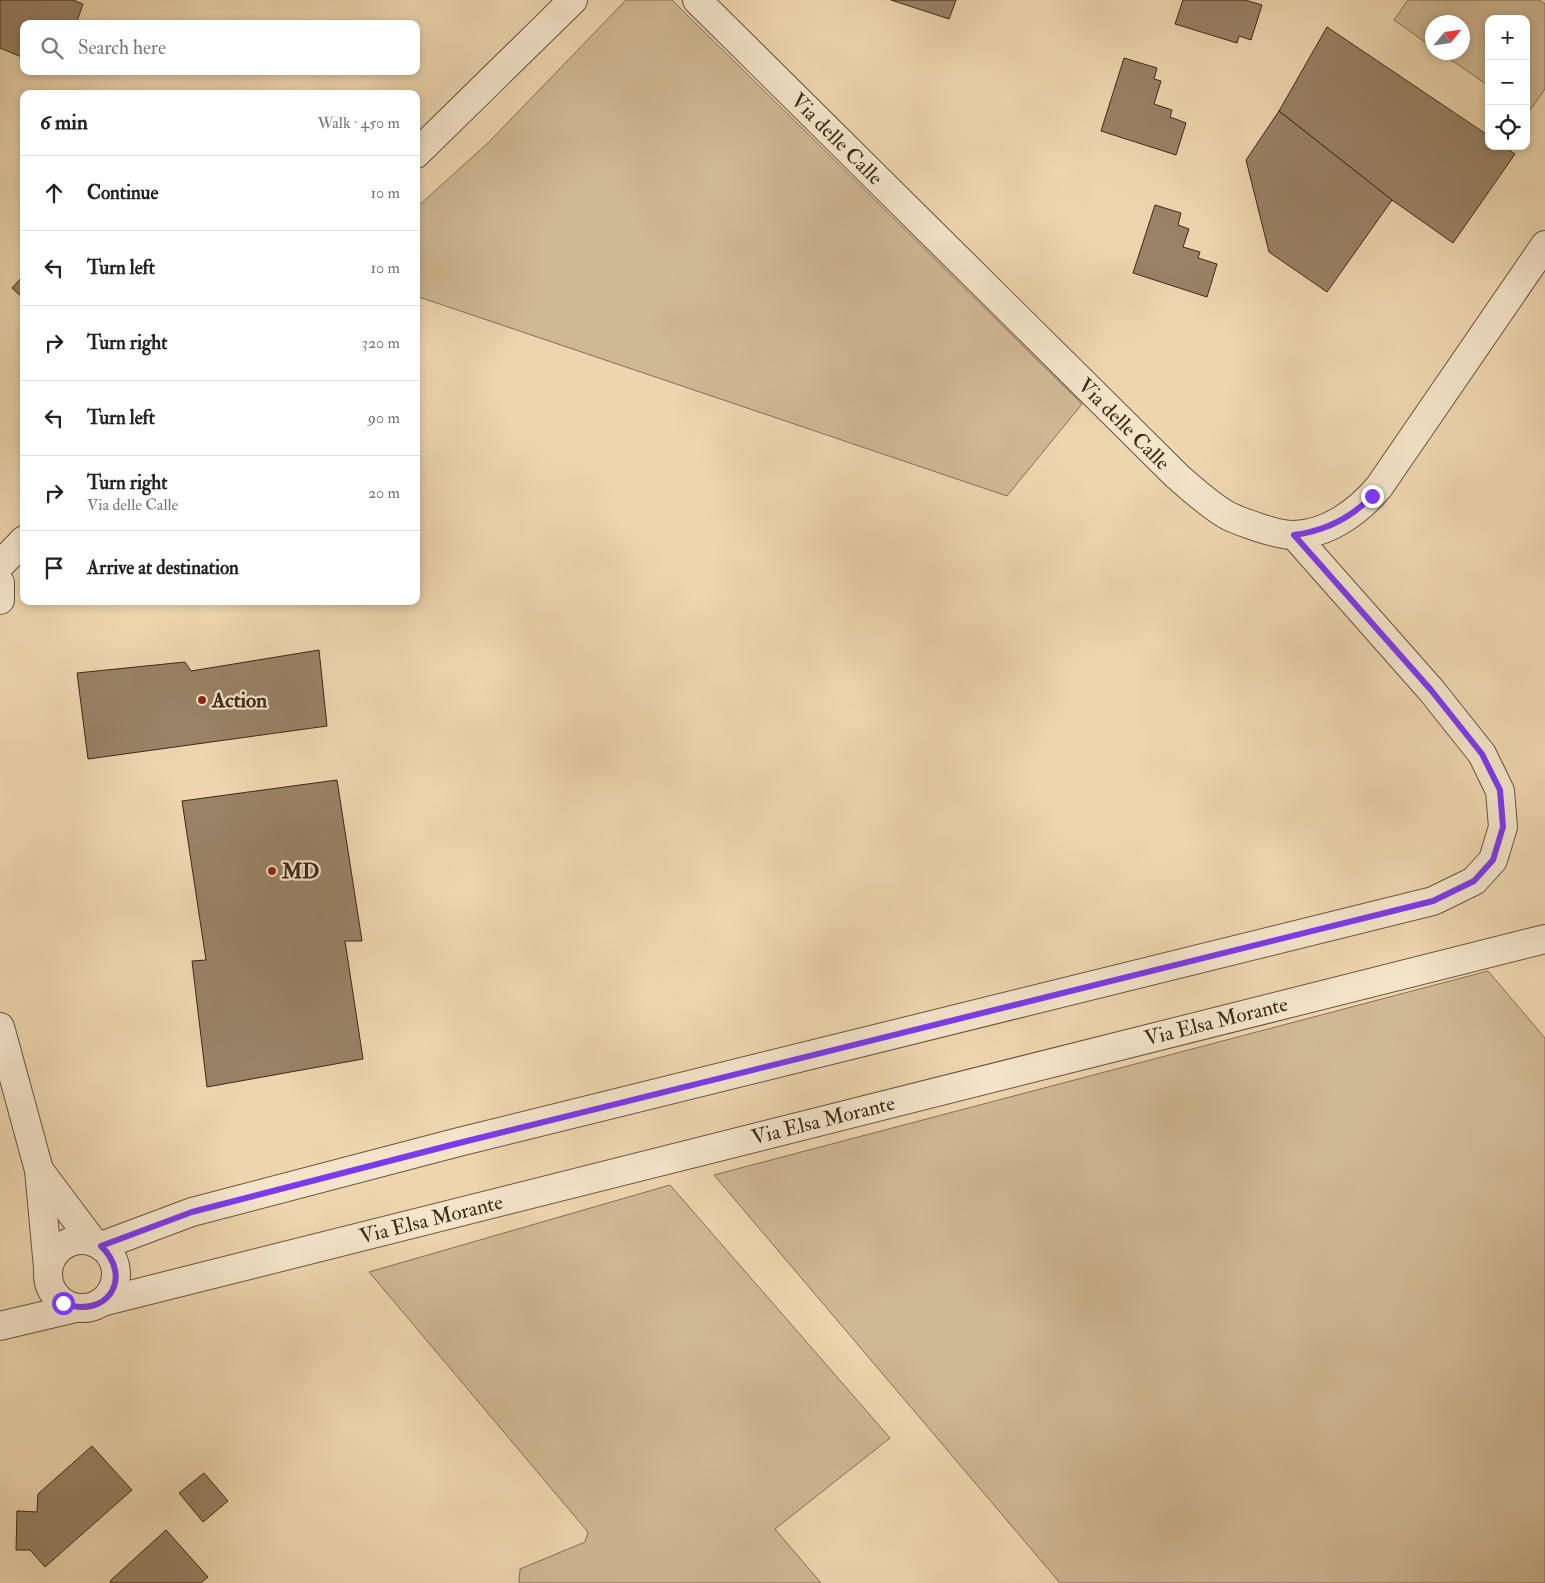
<!DOCTYPE html>
<meta charset="utf-8">
<style>
:root{--surface:#fff;--page:#f6f6f6;--text:#222;--muted:#767676;--line:#e0e0e0}
body{margin:0;font-family:"IM FELL Double Pica",serif;background:var(--page);color:var(--text)}
.controls{position:absolute;right:15px;top:15px;display:grid;overflow:hidden;border-radius:10px;box-shadow:0 2px 8px #0003}
.controls button{width:45px;height:45px;display:grid;place-items:center;padding:0;border:0;border-bottom:1px solid var(--line);background:var(--surface);color:var(--text);font:25px sans-serif}
.compass{position:absolute;left:1425px;top:15px;width:45px;height:45px;border-radius:50%;background:var(--surface);box-shadow:0 2px 8px #0003;rotate:61deg}
.stop{position:absolute;width:15px;height:15px;margin:-11px;border:4px solid #7c3aed;border-radius:50%;background:#fff}
.stop.end{background:#7c3aed;border-color:#fff;box-shadow:0 1px 5px #0008}
.list{margin:0;padding:0;list-style:none}
h2{display:flex;justify-content:space-between;align-items:center;height:65px;margin:0;padding:0 20px;font-size:21px}
h2 small{font-size:16px;font-weight:400;color:var(--muted)}
.list li{display:grid;grid-template-columns:32px 1fr auto;gap:15px;align-items:center;box-sizing:border-box;height:75px;padding:0 20px;border-top:1px solid var(--line)}
.list b{display:block;font-size:19px;white-space:nowrap}
.list p{margin:0;font-size:16px;white-space:nowrap;color:var(--muted)}
.list em{font-size:16px;font-style:normal;color:var(--muted)}
.icon{flex:none;width:28px;height:28px;fill:none;stroke:currentColor;stroke-width:2;stroke-linecap:round;stroke-linejoin:round}
.map{position:relative;flex:none;width:1545px;height:1583px;overflow:hidden}
.search{position:absolute;background:var(--surface);box-shadow:0 2px 8px #0003;left:20px;top:20px;width:400px;height:55px;display:flex;align-items:center;gap:12px;box-sizing:border-box;padding:0 18px;border-radius:10px;color:var(--muted);font-size:19px}
.panel{position:absolute;background:var(--surface);box-shadow:0 2px 8px #0003;left:20px;top:90px;width:400px;height:515px;border-radius:10px}
.map>svg:first-child{display:block}
.green{fill:#cfb894;stroke:#867056}
.building{fill:#998266;stroke:#3d2818}
.lines{fill:none;stroke-linecap:round;stroke-linejoin:round}
.minor-casing{stroke:#69533e;stroke-width:30}
.tertiary-casing{stroke:#69533e;stroke-width:30}
.minor{stroke:#f3e4ca;stroke-width:28}
.tertiary{stroke:#f3e4ca;stroke-width:28}
.route{stroke:#7c3aed;stroke-width:6}
.poi-dot{fill:#8f2418;stroke:#f3e4ca;stroke-width:2}
.labels{text-anchor:middle;stroke-width:4.5;stroke-linejoin:round;paint-order:stroke}
.street-label{font-size:21px;fill:#3d2818;stroke:#f3e4ca}
.poi-label{font-size:21px;font-weight:bold;fill:#3d2818;stroke:#f3e4ca;text-anchor:start}
</style>
<div class="map">
<svg width="1545" height="1583" viewBox="0 0 1545 1583">
<rect width="100%" height="100%" fill="#edd5ae"/>
<filter id="stains"><feTurbulence type="fractalNoise" baseFrequency=".004" numOctaves="4"/><feColorMatrix values="0 0 0 0 .2 0 0 0 0 .09 0 0 0 0 .02 0 0 0 .5 -.17"/></filter>
<radialGradient id="worn" r=".72"><stop offset=".6" stop-color="#630" stop-opacity="0"/><stop offset="1" stop-color="#630" stop-opacity=".3"/></radialGradient>
<!-- green -->
<g class="green">
<path d="M626,0H672L1082,404L1007,496L416,296V208L489,142Z"/>
<path d="M1408,0H1539L1545,4V89L1528,113L1526,112V19H1489V86L1441,53L1462,52V22H1432V47L1394,20Z"/>
<path d="M1488,971L1545,1038V1583H1060L714,1175Z"/>
<path d="M670,1185L890,1438L775,1529L821,1583H519L520,1569L585,1542L588,1532L369,1272Z"/>
</g>
<!-- building -->
<g class="building">
<path d="M0,0H73L83,4L76,24H24V58L0,48Z"/>
<path d="M891,0H956L949,19Z"/>
<path d="M1183,0H1245L1262,5L1251,40L1239,36L1237,43L1175,24Z"/>
<path d="M1327,27L1489,136V146H1503L1515,154L1453,243L1392,200L1279,111Z"/>
<path d="M1124,58L1157,68L1154,79L1161,81L1154,104L1172,110L1170,117L1186,123L1176,155L1101,131Z"/>
<path d="M1279,111L1392,200L1327,292L1269,252L1246,160Z"/>
<path d="M1155,205L1181,213L1178,225L1189,229L1183,247L1200,252L1198,258L1217,264L1207,297L1133,273Z"/>
<path d="M24,275V299L12,288Z"/>
<path d="M319,650L327,726L88,759L77,673L185,662L191,671Z"/>
<path d="M337,780L362,941H345L363,1059L207,1087L192,961L206,960L182,801Z"/>
<path d="M92,1446L132,1490L45,1567L30,1550H16L17,1511L37,1512L38,1494Z"/>
<path d="M204,1473L228,1501L203,1522L179,1493Z"/>
<path d="M166,1530L208,1577L201,1583H110L111,1580Z"/>
</g>
<g class="lines">
<defs>
<g id="minor">
<path d="M697,0L1177,476C1192,489 1207,503 1225,514C1235,520 1246,523 1257,527C1269,531 1282,535 1294,535C1328,534 1358,512 1379,487L1545,245"/>
<path d="M416,154L573,0"/>
<path d="M0,565L24,540"/>
<path d="M0,583V600"/>
<path d="M0,1027L39,1170L48,1268"/>
<path d="M39,1170L93,1242"/>
<path d="M101,1246L192,1212L455,1143L1433,901L1474,881L1493,860L1503,827L1500,791L1482,754L1431,690L1294,535"/>
</g>
<g id="tertiary">
<circle cx="82" cy="1274" r="34"/>
<path d="M102,1302L1545,939"/>
<path d="M0,1326L76,1308"/>
</g>
</defs>
<!-- minor casing -->
<use href="#minor" class="minor-casing"/>
<!-- tertiary casing -->
<use href="#tertiary" class="tertiary-casing"/>
<!-- minor -->
<use href="#minor" class="minor"/>
<!-- tertiary -->
<use href="#tertiary" class="tertiary"/>
</g>
<g class="lines">
<!-- route -->
<path class="route" d="M63,1303C107,1320 134,1278 101,1246L192,1212L455,1144L1433,901L1474,881L1493,860L1503,827L1500,790L1482,754L1431,690L1294,535C1324,531 1351,518 1372,496"/>
</g>
<!-- markers -->
<g class="poi-dot">
<circle cx="202" cy="700" r="5"/>
<circle cx="272" cy="871" r="5"/>
</g>
<g class="labels">
<!-- street labels -->
<g class="street-label">
<text transform="translate(837 139) rotate(45)" y="7">Via delle Calle</text>
<text transform="translate(1124 424) rotate(45)" y="7">Via delle Calle</text>
<text transform="translate(1216 1021) rotate(-14)" y="7">Via Elsa Morante</text>
<text transform="translate(823 1120) rotate(-14)" y="7">Via Elsa Morante</text>
<text transform="translate(431 1219) rotate(-14)" y="7">Via Elsa Morante</text>
</g>
<!-- poi labels -->
<g class="poi-label">
<text x="212" y="707">Action</text>
<text x="282" y="878">MD</text>
</g>
</g>
<rect width="100%" height="100%" filter="url(#stains)"/>
<rect width="100%" height="100%" fill="url(#worn)"/>
</svg>
<div class="controls">
<button>+</button>
<button>−</button>
<button><svg class="icon" aria-label="locate" viewBox="0 0 24 24"><circle cx="12" cy="12" r="6"/><path d="M12 2v4M12 18v4M2 12h4M18 12h4"/></svg></button>
</div>
<svg class="compass" viewBox="-18 -18 36 36"><path d="M0-13l5 13h-10z" fill="#e53935"/><path d="M0 13l5-13h-10z" fill="#767676"/></svg>
<div class="stop" style="left:63px;top:1303px"></div>
<div class="stop end" style="left:1372px;top:496px"></div>
<div class="search"><svg class="icon" aria-label="search" viewBox="0 0 24 24"><circle cx="10" cy="10" r="6"/><path d="M15 15l6 6"/></svg>Search here</div>
<section class="panel">
<h2>6 min<small>Walk · 450 m</small></h2>
<ul class="list">
<li><svg class="icon" aria-label="ahead" viewBox="0 0 24 24"><path d="M12 20V5M6 11l6-6 6 6"/></svg><div><b>Continue</b></div><em>10 m</em></li>
<li><svg class="icon" aria-label="left" viewBox="0 0 24 24"><path d="M17 20v-9H6M10 6l-5 5 5 5"/></svg><div><b>Turn left</b></div><em>10 m</em></li>
<li><svg class="icon" aria-label="right" viewBox="0 0 24 24"><path d="M7 20v-9h11M14 6l5 5-5 5"/></svg><div><b>Turn right</b></div><em>320 m</em></li>
<li><svg class="icon" aria-label="left" viewBox="0 0 24 24"><path d="M17 20v-9H6M10 6l-5 5 5 5"/></svg><div><b>Turn left</b></div><em>90 m</em></li>
<li><svg class="icon" aria-label="right" viewBox="0 0 24 24"><path d="M7 20v-9h11M14 6l5 5-5 5"/></svg><div><b>Turn right</b><p>Via delle Calle</p></div><em>20 m</em></li>
<li><svg class="icon" aria-label="arrive" viewBox="0 0 24 24"><path d="M6 21V4h12l-3 4 3 4H6"/></svg><div><b>Arrive at destination</b></div></li>
</ul>
</section>
</div>
